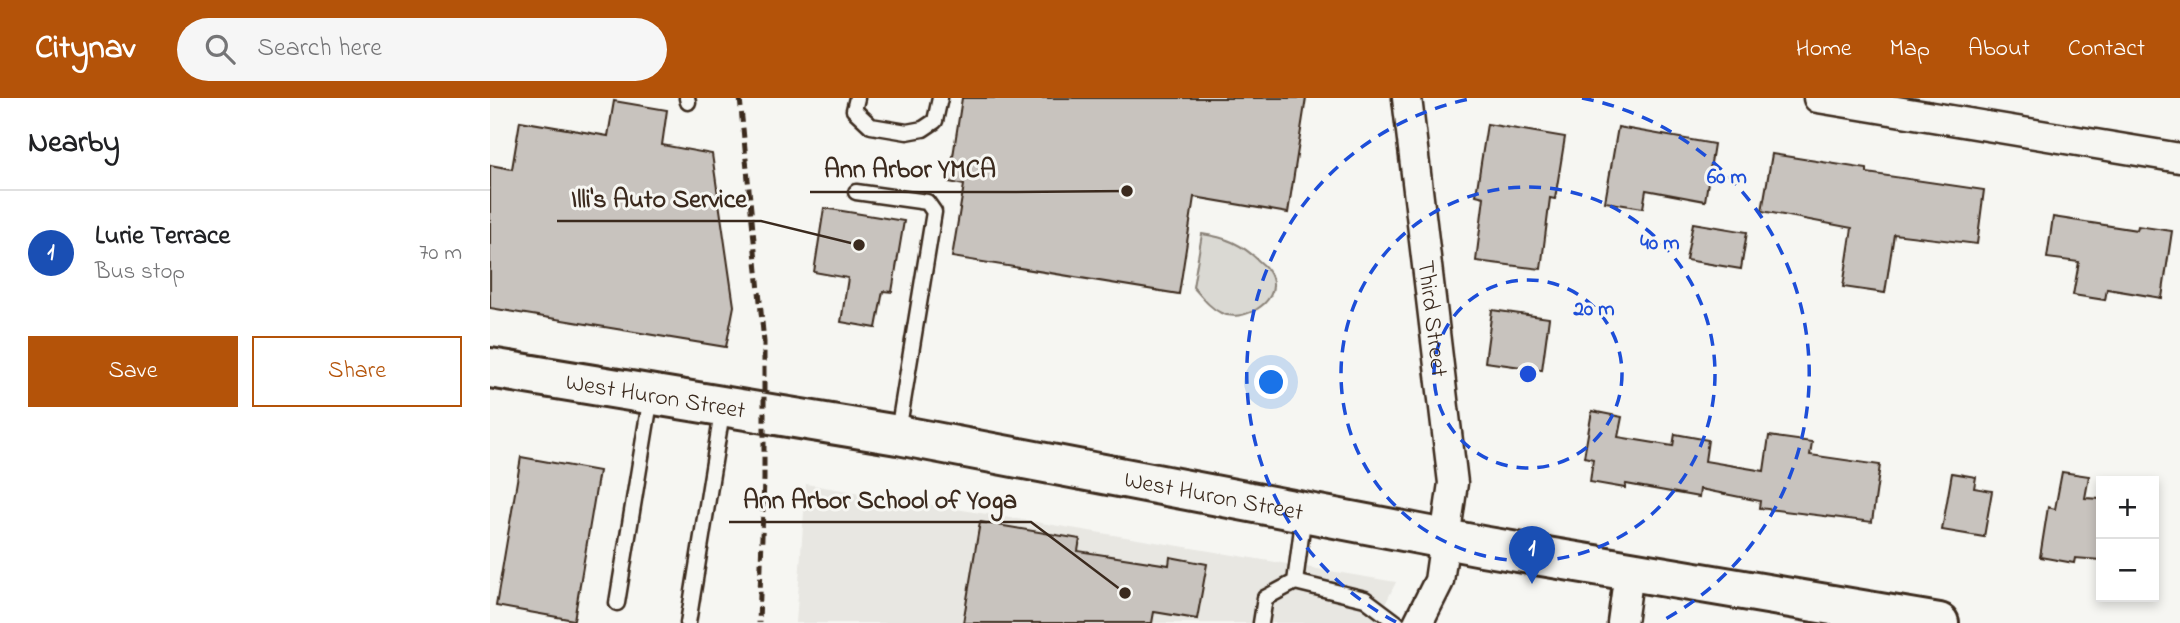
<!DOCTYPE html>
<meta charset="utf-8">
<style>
:root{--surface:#fff;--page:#f6f6f6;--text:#202124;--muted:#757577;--line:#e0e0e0;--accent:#b45309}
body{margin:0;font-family:"Indie Flower",sans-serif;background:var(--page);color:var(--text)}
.controls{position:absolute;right:21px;bottom:21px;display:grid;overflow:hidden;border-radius:0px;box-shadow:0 4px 10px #0003}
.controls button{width:63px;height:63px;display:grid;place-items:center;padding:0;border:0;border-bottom:2px solid var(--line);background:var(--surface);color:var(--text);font:35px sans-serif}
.you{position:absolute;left:782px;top:285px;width:24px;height:24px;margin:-18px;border:5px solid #fff;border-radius:50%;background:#1a73e8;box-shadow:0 0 0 10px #1a73e833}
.badge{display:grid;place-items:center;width:46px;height:46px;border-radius:50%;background:var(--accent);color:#fff;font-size:23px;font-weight:700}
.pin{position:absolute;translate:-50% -58px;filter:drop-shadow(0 2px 4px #0008)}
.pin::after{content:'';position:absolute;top:37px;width:24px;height:21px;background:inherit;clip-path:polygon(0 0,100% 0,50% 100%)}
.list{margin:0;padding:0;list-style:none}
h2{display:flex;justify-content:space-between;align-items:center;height:91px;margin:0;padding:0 28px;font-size:30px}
h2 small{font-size:23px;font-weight:400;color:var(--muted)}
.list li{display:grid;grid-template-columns:46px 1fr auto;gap:21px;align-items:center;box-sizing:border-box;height:126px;padding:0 28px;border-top:2px solid var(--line)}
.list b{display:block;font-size:26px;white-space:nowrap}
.list p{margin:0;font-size:23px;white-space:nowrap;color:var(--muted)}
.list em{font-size:23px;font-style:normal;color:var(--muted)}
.actions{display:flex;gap:14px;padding:21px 28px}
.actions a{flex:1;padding:16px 0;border:2px solid var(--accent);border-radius:0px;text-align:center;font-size:24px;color:var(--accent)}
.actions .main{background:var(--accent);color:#fff}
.icon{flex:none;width:38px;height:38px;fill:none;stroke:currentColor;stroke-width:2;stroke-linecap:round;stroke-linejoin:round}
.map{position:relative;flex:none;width:1690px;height:525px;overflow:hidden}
header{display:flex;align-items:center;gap:42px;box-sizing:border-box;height:98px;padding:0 35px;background:var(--accent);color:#fff}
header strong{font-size:33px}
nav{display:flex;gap:38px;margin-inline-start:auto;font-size:24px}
.search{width:490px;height:63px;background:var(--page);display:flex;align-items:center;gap:18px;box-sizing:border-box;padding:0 24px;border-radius:38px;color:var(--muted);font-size:26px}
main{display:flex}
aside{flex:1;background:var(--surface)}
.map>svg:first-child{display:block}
.built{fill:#e8e7e2}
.green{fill:#dad9d3;stroke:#8a8278;stroke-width:2}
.building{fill:#c8c3be;stroke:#3b2a1e;stroke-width:2}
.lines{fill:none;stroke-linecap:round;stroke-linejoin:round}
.service-casing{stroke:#3b2a1e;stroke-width:19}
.minor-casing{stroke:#3b2a1e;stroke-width:33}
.primary-casing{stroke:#3b2a1e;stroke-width:44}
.service{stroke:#f6f6f2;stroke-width:14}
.minor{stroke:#f6f6f2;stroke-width:28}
.primary{stroke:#f6f6f2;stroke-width:38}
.rail{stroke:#3b2a1e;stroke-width:5;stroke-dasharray:10 5;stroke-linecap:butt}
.ring{fill:none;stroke:#1d4ed8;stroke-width:3.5;stroke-dasharray:12 9}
.labels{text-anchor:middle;stroke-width:6;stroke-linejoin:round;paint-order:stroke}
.street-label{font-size:24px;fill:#3b2a1e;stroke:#f6f6f2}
.centre{fill:#1d4ed8;stroke:#f6f6f2;stroke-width:3.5}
.ring-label{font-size:21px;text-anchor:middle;font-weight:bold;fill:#1d4ed8;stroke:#f6f6f2;stroke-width:6;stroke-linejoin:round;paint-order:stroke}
.leader{fill:none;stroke:#3b2a1e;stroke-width:2.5}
.callout-dot{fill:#3b2a1e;stroke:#f6f6f2;stroke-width:2.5}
.callout-label{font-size:26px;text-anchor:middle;font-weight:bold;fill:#3b2a1e;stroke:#f6f6f2;stroke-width:6;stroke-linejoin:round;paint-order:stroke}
</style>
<header>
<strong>Citynav</strong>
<div class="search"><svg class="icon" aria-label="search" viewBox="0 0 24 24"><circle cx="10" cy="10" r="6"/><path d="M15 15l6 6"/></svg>Search here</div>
<nav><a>Home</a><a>Map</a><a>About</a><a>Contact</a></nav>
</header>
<main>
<aside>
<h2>Nearby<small></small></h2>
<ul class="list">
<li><span class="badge" style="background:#1a4fb4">1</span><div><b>Lurie Terrace</b><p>Bus stop</p></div><em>70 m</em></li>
</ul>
<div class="actions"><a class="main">Save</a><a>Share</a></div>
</aside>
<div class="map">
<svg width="1690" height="525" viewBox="0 0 1690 525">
<rect width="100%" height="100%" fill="#f6f6f2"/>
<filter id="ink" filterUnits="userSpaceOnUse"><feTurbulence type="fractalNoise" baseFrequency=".0143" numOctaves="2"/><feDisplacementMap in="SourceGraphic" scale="14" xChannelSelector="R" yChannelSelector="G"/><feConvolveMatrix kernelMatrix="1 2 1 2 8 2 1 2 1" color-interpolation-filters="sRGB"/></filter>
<g filter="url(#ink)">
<!-- built -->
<path class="built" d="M316,386L906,484L886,525H306Z"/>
<!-- green -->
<path class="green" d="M712,136C735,139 752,146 769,163C774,167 780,173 782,180C790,206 751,225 731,215C720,210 712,199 703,189Z"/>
<!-- building -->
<g class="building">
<path d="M472,0H816L798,115L704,99L689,196L462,159L474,87L459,84Z"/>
<path d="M124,3L177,12L172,47L222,56L244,208L236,249L0,210V67L22,71L30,23L118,38Z"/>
<path d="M997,26L1075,39L1065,101L1060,100L1051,171L986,163L994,99L986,97Z"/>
<path d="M1128,29L1224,46L1215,103L1156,92L1153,110L1115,104Z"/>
<path d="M1282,56L1377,71V75L1494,92L1487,146L1404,136L1395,195L1353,189L1362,130L1272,113Z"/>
<path d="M334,110L414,123L402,194L393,193L386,230L351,224L358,180L324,174Z"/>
<path d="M1563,119L1647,132L1648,128L1682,133L1672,200L1617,191L1615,202L1583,197L1589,164L1557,160Z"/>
<path d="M1203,125L1257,134L1251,171L1196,162Z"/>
<path d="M1002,212L1059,220L1052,272L995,264Z"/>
<path d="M1102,313L1132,319L1128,339L1183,348L1185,336L1218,342L1215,363L1274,373L1279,338L1322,344L1320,357L1390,367L1382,424L1269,410L1270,403L1210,391L1209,399L1136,386L1135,390L1100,384L1103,361L1094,359Z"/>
<path d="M31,359L109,373L84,522L6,508Z"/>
<path d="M1572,374L1599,378L1595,400L1611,401V462L1585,460L1584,465L1550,459L1558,409L1565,411Z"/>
<path d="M1462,375L1486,379L1484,390L1502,393L1494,439L1452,432Z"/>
<path d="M490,424L590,441L588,453L679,467L680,459L717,466L707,521L664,514L662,525H473Z"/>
</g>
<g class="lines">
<defs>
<g id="service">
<path d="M197,0L198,4"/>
<path d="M367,0L364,12L381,28L417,34L433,31L445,23L450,0"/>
<path d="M366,94L437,104L444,114L408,334"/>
<path d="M805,484L875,501L907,525"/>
<path d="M127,505L161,298"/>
<path d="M198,525L233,308"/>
<path d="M771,525L775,500L805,484L814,415"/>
</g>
<g id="minor">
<path id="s1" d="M917,0L963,385L949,483L928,525"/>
<path d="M1328,0L1690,60"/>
<path d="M1132,525L1139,474"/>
</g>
<g id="primary">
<path id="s2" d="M0,270L408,337L992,448L1449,525"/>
</g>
</defs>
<!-- service casing -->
<use href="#service" class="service-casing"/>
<!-- minor casing -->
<use href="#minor" class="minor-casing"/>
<!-- primary casing -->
<use href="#primary" class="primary-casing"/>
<!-- service -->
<use href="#service" class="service"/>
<!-- minor -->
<use href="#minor" class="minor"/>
<!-- primary -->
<use href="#primary" class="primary"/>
<!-- rail -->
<path class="rail" d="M250,0L274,244V381L269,525"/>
</g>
</g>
<!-- distance rings -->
<g class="ring">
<circle cx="1038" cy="276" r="94"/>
<circle cx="1038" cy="276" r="187"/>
<path d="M906 524A281 281 0 0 1 984 0M1092 0A281 281 0 0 1 1170 524"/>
</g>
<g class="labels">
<!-- street labels -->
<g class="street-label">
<text dy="8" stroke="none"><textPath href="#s1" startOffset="222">Third Street</textPath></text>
<text dy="8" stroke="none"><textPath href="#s2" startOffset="168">West Huron Street</textPath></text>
<text dy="8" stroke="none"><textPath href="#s2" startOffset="735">West Huron Street</textPath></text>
</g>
</g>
<circle cx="1038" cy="276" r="10" class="centre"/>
<g class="ring-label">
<text x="1237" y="85">60 m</text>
<text x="1170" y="151">40 m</text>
<text x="1104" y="217">20 m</text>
</g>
<!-- callouts -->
<path class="leader" d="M637 93L520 94H320M369 147L271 123H67M635 495L541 424H239"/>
<g class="callout-dot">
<circle cx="637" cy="93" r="7"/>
<circle cx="369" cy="147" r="7"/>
<circle cx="635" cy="495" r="7"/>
</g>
<g class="callout-label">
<text x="420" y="79">Ann Arbor YMCA</text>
<text x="169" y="109">Illi's Auto Service</text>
<text x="390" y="410">Ann Arbor School of Yoga</text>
</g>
</svg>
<div class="controls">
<button>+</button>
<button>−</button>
</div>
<div class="you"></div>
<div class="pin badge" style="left:1042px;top:486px;background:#1a4fb4">1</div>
</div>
</main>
